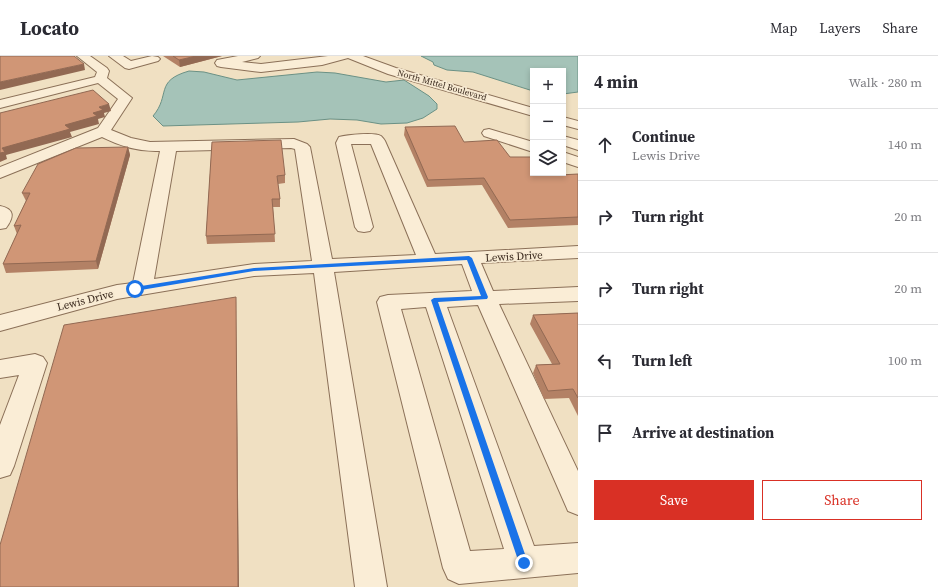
<!DOCTYPE html>
<meta charset="utf-8">
<style>
:root{--surface:#fff;--page:#f2f2f3;--text:#2b2b33;--muted:#7c7c81;--line:#e1e1e2;--accent:#d93025}
body{margin:0;font-family:"Source Serif 4",serif;background:var(--page);color:var(--text)}
.controls{position:absolute;right:12px;top:12px;display:grid;overflow:hidden;border-radius:0px;box-shadow:0 2px 6px #0003}
.controls button{width:36px;height:36px;display:grid;place-items:center;padding:0;border:0;border-bottom:1px solid var(--line);background:var(--surface);color:var(--text);font:20px sans-serif}
.stop{position:absolute;width:12px;height:12px;margin:-9px;border:3px solid #1a73e8;border-radius:50%;background:#fff}
.stop.end{background:#1a73e8;border-color:#fff;box-shadow:0 1px 4px #0008}
.list{margin:0;padding:0;list-style:none}
h2{display:flex;justify-content:space-between;align-items:center;height:52px;margin:0;padding:0 16px;font-size:17px}
h2 small{font-size:13px;font-weight:400;color:var(--muted)}
.list li{display:grid;grid-template-columns:26px 1fr auto;gap:12px;align-items:center;box-sizing:border-box;height:72px;padding:0 16px;border-top:1px solid var(--line)}
.list b{display:block;font-size:15px;white-space:nowrap}
.list p{margin:0;font-size:13px;white-space:nowrap;color:var(--muted)}
.list em{font-size:13px;font-style:normal;color:var(--muted)}
.actions{display:flex;gap:8px;padding:12px 16px}
.actions a{flex:1;padding:9px 0;border:1px solid var(--accent);border-radius:0px;text-align:center;font-size:14px;color:var(--accent)}
.actions .main{background:var(--accent);color:#fff}
.icon{flex:none;width:22px;height:22px;fill:none;stroke:currentColor;stroke-width:2;stroke-linecap:round;stroke-linejoin:round}
.map{position:relative;flex:none;width:578px;height:531px;overflow:hidden}
header{display:flex;align-items:center;gap:24px;box-sizing:border-box;height:56px;padding:0 20px;background:var(--surface);border-bottom:1px solid var(--line)}
header strong{font-size:19px}
nav{display:flex;gap:22px;margin-inline-start:auto;font-size:14px}
main{display:flex}
aside{flex:1;background:var(--surface)}
.map>svg:first-child{display:block}
.water{fill:#a5c3b8;stroke:#6b9185}
.lines{fill:none;stroke-linecap:round;stroke-linejoin:round}
.minor-casing{stroke:#8b7058;stroke-width:2}
.minor{fill:#faedd6;fill-rule:evenodd}
.wall{fill:#b38165}
.shaded-wall{fill:#926953}
.building{fill:#d09676;stroke:#926953}
.route{fill:#1a73e8}
.labels{text-anchor:middle;stroke-width:3.5;stroke-linejoin:round;paint-order:stroke}
.far-street-label{font-size:9px;fill:#3a291d;stroke:#f7ead2}
.street-label{font-size:11px;fill:#3a291d;stroke:#f7ead2}
</style>
<header>
<strong>Locato</strong>
<nav><a>Map</a><a>Layers</a><a>Share</a></nav>
</header>
<main>
<div class="map">
<svg width="578" height="531" viewBox="0 0 578 531">
<rect width="100%" height="100%" fill="#f0e0c2"/>
<!-- water -->
<g class="water">
<path d="M421,0H578V36L563,38V15H533V35L473,16L447,14L434,9L433,6Z"/>
<path d="M189,15L204,16L237,24L317,16L335,17L386,26L404,24L429,40L437,48V53L423,62L407,67L381,68L357,64L330,63L298,66L163,70L153,60C171,39 154,25 189,15Z"/>
</g>
<g class="lines">
<defs>
<g id="minor">
<path d="M77,0H90L107,12L109,15L107,22L132,42L111,74L131,82L150,86L294,83L307,88L310,91L332,203L416,199L371,88H351L373,171L370,175L364,176L358,175L355,171L336,87L339,81C347,79 374,76 381,80C382,81 384,83 385,85L435,198L578,190V202L481,207L493,235L578,231V245L499,248L578,415V459L568,455L478,249L447,251L534,490L578,487V517L459,528L448,523L443,512L377,246L380,241L388,239L472,235L462,208L334,216L387,531H355L314,217L254,220L117,243L0,275V259L117,229L133,227L160,95C140,96 120,90 102,81L0,122V111L98,72L118,43L98,27L0,52V44L95,21L97,16ZM291,92L295,93L312,205L254,208L154,223L176,95ZM426,251L504,493L470,495L401,253Z"/>
<path d="M109,0H123L131,5L152,0L158,1L160,3L158,5L129,13L125,12Z"/>
<path d="M238,0H260L258,2L242,6L261,8L328,0H363L396,12L533,52V60L388,18L348,2L322,9L261,16L221,11L217,10L215,7L217,4Z"/>
<path d="M563,61L578,65V73L563,69Z"/>
<path d="M489,73L533,86V96L484,80L482,77L484,74Z"/>
<path d="M563,80L578,84V94L563,89Z"/>
<path d="M563,96L578,101V111L563,106Z"/>
<path d="M0,150C15,153 14,161 6,172L0,173Z"/>
<path d="M35,298L43,301L47,307L14,410L10,419L0,422V369L19,319L0,322V304Z"/>
</g>
</defs>
<!-- minor casing -->
<use href="#minor" class="minor-casing"/>
<!-- minor -->
<use href="#minor" class="minor"/>
</g>
<!-- wall -->
<g class="wall">
<path d="M163,0H222L180,11Z"/>
<path d="M405,71L464,86L559,119L578,118V169L508,172L482,129L427,131L404,79Z"/>
<path d="M212,86L285,119V127L278,128L280,143V151H273L275,186L207,188L206,180Z"/>
<path d="M128,91L130,99L98,213L6,217L3,208L17,178L14,170L26,145L22,137Z"/>
<path d="M578,257V360L569,342L544,343L533,317L536,309L552,308L530,268L533,259Z"/>
</g>
<!-- shaded-wall -->
<g class="shaded-wall">
<path d="M196,0H222L180,11L179,4Z"/>
<path d="M84,8L85,14L0,34V26Z"/>
<path d="M109,48L111,55L104,57L105,61L98,63L99,68L70,76L72,81L6,99L7,103L0,106V97L2,92L65,69L99,51Z"/>
<path d="M128,91L130,99L98,213L96,205Z"/>
<path d="M236,241V249L239,531H238Z"/>
</g>
<!-- building -->
<g class="building">
<path d="M0,0H74L84,8L0,26Z"/>
<path d="M173,0H196L179,4Z"/>
<path d="M93,34L109,48L99,51L103,54L93,57L97,60L65,69L70,73L2,92L5,96L0,97V57Z"/>
<path d="M455,70L464,86L497,84L510,101H533V117H558L559,119L578,118V161L510,164L484,122L428,124L405,71Z"/>
<path d="M281,84L285,119L277,120L280,143H272L275,178L206,180L212,86Z"/>
<path d="M128,91L96,205L3,208L21,169L14,170L30,137H22L38,108L76,92Z"/>
<path d="M236,241L238,531H0V489L64,269Z"/>
<path d="M578,257V342L573,333L548,335L536,309L560,308L533,259Z"/>
</g>
<!-- route -->
<path class="route" d="M469,200L472,202L488,241L487,243L438,246L528,507L527,510L524,511L520,510L519,507L431,244L434,242L481,240L467,204L254,215L135,235L132,233L135,231L254,212Z"/>
<g class="labels">
<!-- far-street labels -->
<g class="far-street-label">
<text transform="translate(442 29) rotate(16)" y="3">North Mittel Boulevard</text>
</g>
<!-- street labels -->
<g class="street-label">
<text transform="translate(514 200) rotate(-3)" y="4">Lewis Drive</text>
<text transform="translate(85 244) rotate(-14)" y="4">Lewis Drive</text>
</g>
</g>
</svg>
<div class="controls">
<button>+</button>
<button>−</button>
<button><svg class="icon" aria-label="layers" viewBox="0 0 24 24"><path d="M12 4l9 5-9 5-9-5zM3 14l9 5 9-5"/></svg></button>
</div>
<div class="stop" style="left:135px;top:233px"></div>
<div class="stop end" style="left:524px;top:507px"></div>
</div>
<aside>
<h2>4 min<small>Walk · 280 m</small></h2>
<ul class="list">
<li><svg class="icon" aria-label="ahead" viewBox="0 0 24 24"><path d="M12 20V5M6 11l6-6 6 6"/></svg><div><b>Continue</b><p>Lewis Drive</p></div><em>140 m</em></li>
<li><svg class="icon" aria-label="right" viewBox="0 0 24 24"><path d="M7 20v-9h11M14 6l5 5-5 5"/></svg><div><b>Turn right</b></div><em>20 m</em></li>
<li><svg class="icon" aria-label="right" viewBox="0 0 24 24"><path d="M7 20v-9h11M14 6l5 5-5 5"/></svg><div><b>Turn right</b></div><em>20 m</em></li>
<li><svg class="icon" aria-label="left" viewBox="0 0 24 24"><path d="M17 20v-9H6M10 6l-5 5 5 5"/></svg><div><b>Turn left</b></div><em>100 m</em></li>
<li><svg class="icon" aria-label="arrive" viewBox="0 0 24 24"><path d="M6 21V4h12l-3 4 3 4H6"/></svg><div><b>Arrive at destination</b></div></li>
</ul>
<div class="actions"><a class="main">Save</a><a>Share</a></div>
</aside>
</main>
